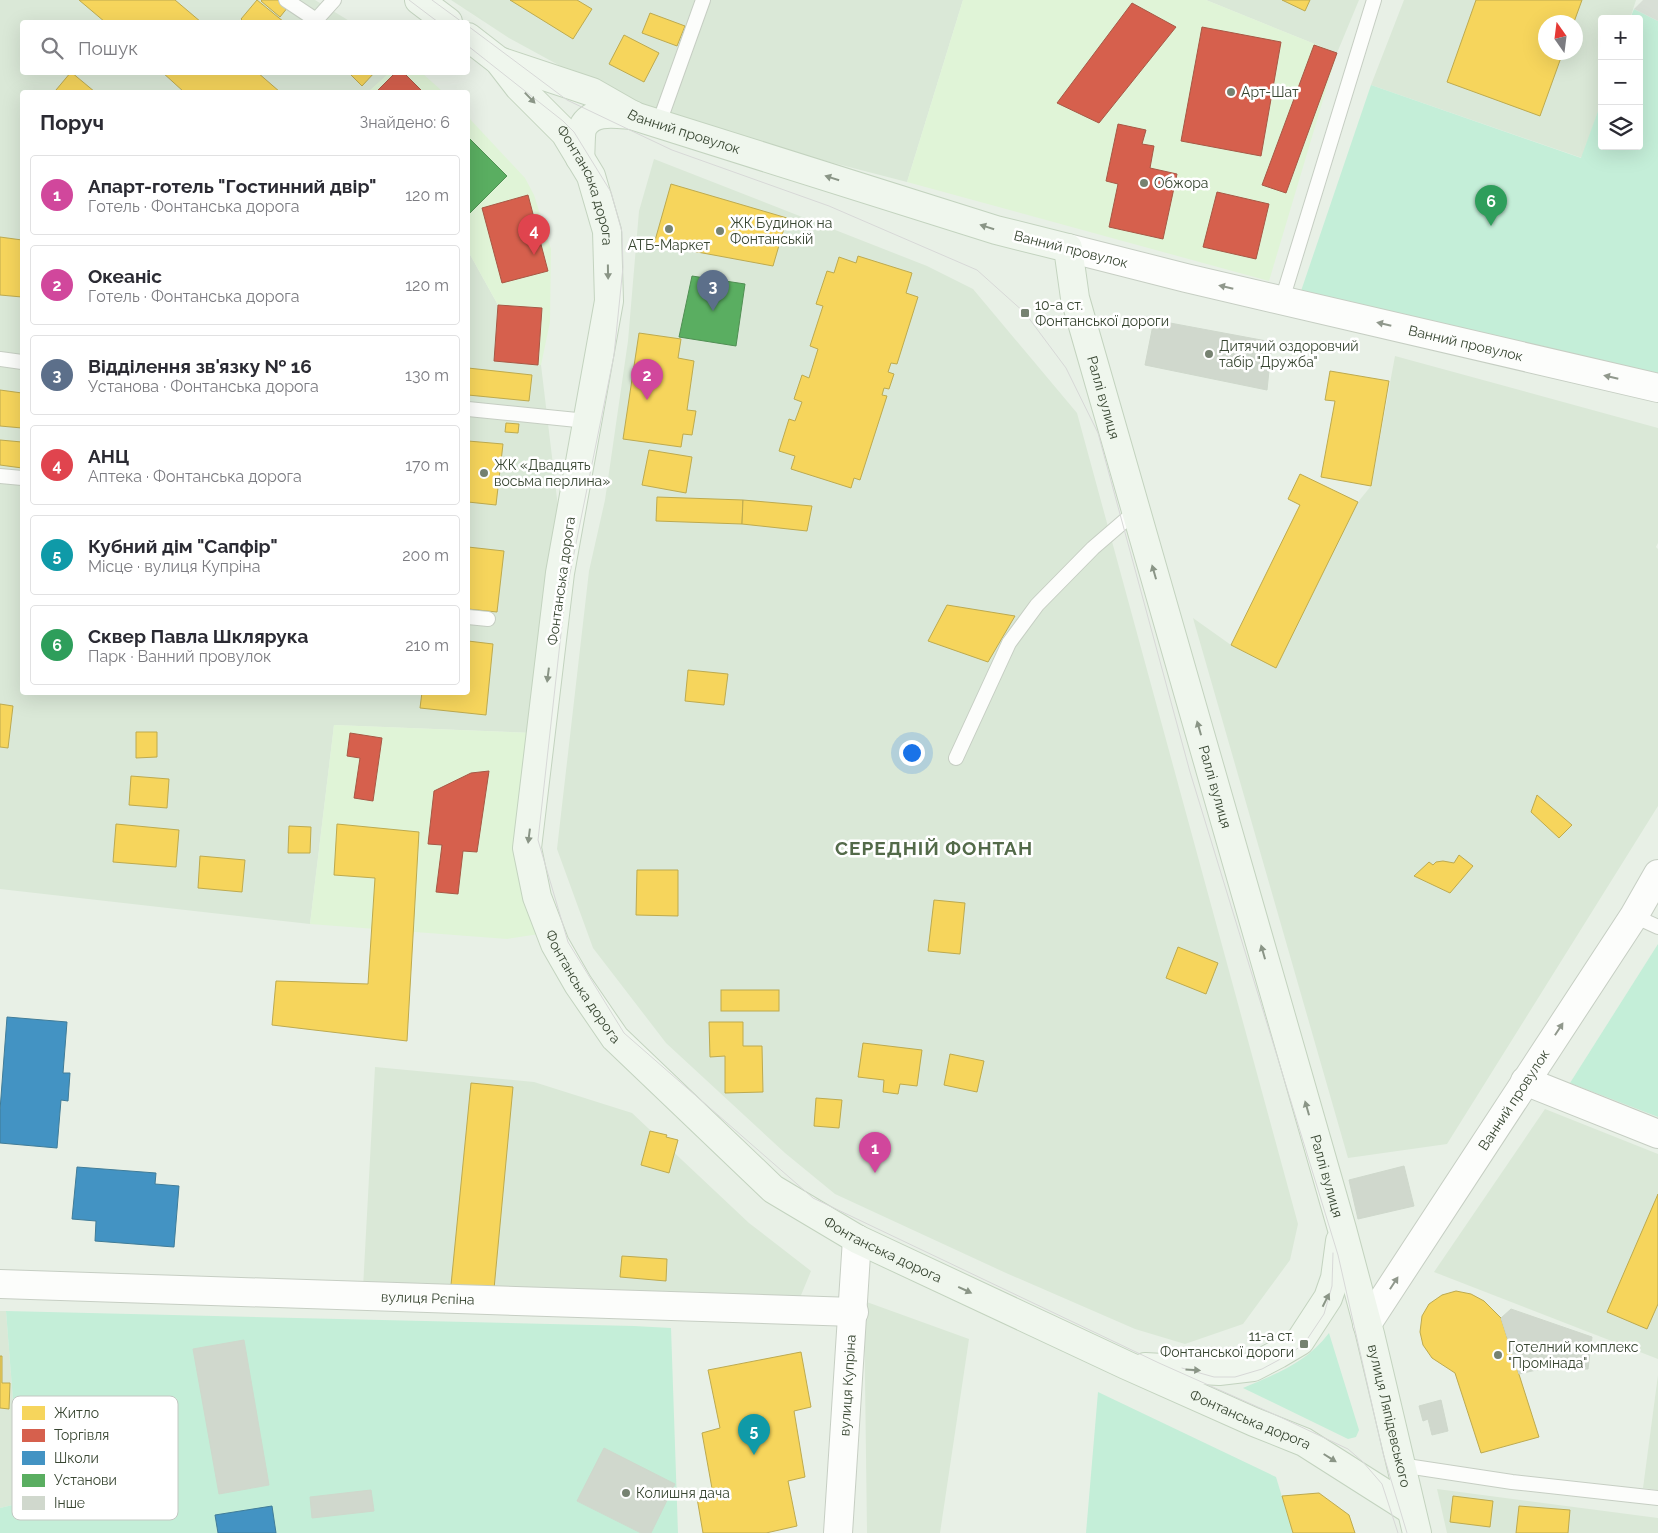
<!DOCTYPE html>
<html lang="uk">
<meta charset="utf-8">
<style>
:root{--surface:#fff;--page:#f2f2f3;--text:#2b2b33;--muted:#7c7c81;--line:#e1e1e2;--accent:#768271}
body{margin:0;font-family:Raleway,sans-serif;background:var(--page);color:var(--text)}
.controls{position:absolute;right:15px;top:15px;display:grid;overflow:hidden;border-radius:5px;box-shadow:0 5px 20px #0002}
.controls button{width:45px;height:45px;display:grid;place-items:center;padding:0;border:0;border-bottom:1px solid var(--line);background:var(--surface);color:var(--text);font:25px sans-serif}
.compass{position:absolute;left:1538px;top:15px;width:45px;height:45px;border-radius:50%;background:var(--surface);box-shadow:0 5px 20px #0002;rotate:346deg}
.you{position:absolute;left:911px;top:752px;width:18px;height:18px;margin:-12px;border:4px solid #fff;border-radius:50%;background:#1a73e8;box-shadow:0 0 0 8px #1a73e833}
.badge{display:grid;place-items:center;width:32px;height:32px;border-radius:50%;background:var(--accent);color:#fff;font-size:16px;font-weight:700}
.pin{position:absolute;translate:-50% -41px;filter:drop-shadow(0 1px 2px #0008)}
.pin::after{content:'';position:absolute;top:26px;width:18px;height:15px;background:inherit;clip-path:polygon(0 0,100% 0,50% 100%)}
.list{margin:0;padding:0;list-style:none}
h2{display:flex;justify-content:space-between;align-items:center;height:65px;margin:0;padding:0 20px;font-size:21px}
h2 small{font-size:16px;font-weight:400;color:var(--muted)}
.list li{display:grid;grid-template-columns:32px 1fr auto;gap:15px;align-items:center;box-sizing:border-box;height:80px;margin:0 10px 10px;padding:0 10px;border:1px solid var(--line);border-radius:5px}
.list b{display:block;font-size:19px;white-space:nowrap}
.list p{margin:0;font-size:16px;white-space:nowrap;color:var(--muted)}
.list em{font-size:16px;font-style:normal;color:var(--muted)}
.icon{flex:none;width:28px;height:28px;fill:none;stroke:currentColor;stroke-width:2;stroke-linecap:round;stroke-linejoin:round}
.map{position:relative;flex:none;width:1658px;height:1533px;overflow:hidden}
.search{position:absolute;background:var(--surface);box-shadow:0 5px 20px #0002;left:20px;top:20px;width:450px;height:55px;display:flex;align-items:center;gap:12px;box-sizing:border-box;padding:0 18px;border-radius:5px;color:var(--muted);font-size:19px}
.panel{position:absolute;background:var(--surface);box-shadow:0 5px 20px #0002;left:20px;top:90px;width:450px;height:605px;border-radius:5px}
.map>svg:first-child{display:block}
.residential{fill:#dae8d7;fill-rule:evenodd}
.commercial{fill:#e0f4d7}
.green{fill:#c4eed8}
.parking{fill:#d8dfd6}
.homes{fill:#f6d55c;stroke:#bdaa4f}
.shops{fill:#d6604d;stroke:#a75845}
.schools{fill:#4393c3;stroke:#407c98}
.public{fill:#5aae61;stroke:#508f53}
.building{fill:#d0d8cd;stroke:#cfd8cc}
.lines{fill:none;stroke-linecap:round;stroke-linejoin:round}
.lane-casing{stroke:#c6cec3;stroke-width:16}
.street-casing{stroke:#c6cec3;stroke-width:30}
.secondary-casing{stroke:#c3d3bf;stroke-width:30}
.lane{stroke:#fcfdfb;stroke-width:14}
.street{stroke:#fcfdfb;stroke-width:28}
.secondary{stroke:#eff6ed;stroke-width:28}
.tram{stroke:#d7d8d7;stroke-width:1}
.oneway{fill:#8a9586}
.oneway2{fill:#90988c}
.poi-dot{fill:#768271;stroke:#fff;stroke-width:2}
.labels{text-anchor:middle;stroke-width:5;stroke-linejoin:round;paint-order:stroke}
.poi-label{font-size:14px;fill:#384632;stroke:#fff;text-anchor:start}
.street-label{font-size:14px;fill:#384632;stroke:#fff}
.district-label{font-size:19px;font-weight:bold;letter-spacing:1px;fill:#536a49;stroke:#fff}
.key{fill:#fff;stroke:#c3c8c2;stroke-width:1}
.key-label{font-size:14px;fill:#384632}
</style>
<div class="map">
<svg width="1658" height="1533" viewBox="0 0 1658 1533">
<rect width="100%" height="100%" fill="#e8f0e6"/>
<!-- residential -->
<g class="residential">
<path d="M0,0H315L351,22H22V72L390,73L368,92H22V692H468V251L498,305L494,361L541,365L561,532L532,733L334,725L310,924L0,889Z"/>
<path d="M451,0H963L907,182L652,116L509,38Z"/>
<path d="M1206,0H1359L1337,53Z"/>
<path d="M1404,0H1636L1630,19H1602V100L1582,158L1371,85ZM1546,22H1576V52H1546Z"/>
<path d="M654,159L927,266L973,289L1077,413L1298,1224L1290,1260L1243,1324L1185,1344L1135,1329L1006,1273L835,1194L785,1153L666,1043L593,948L557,849L589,571L605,500L628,341L639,211Z"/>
<path d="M1395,356L1658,428V543L1656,547L1658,549V806L1447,1144L1348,1158L1193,618L1231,645L1276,668L1358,502L1371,486Z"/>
<path d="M375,1067L534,1082L632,1113L749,1223L811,1271L797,1305L363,1288Z"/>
<path d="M1545,1109L1658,1154V1359L1434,1272Z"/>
<path d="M864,1301L969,1339L940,1533H867Z"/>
<path d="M0,1311H6L21,1503L0,1508Z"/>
<path d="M1658,1375V1490L1643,1488Z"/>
<path d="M1437,1489L1658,1518V1533H1447Z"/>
</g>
<!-- commercial -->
<g class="commercial">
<path d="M963,0H1206L1337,53L1269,281L907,182Z"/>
<path d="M390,72L422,73L443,92H368Z"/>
<path d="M468,117L525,178L534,195L551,249L550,322L541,365L494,361L498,305L468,251Z"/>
<path d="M334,725L532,733L539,934L507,939L310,924Z"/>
</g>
<!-- green -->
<g class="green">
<path d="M1634,9L1658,21V373L1300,294L1371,85L1581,158L1602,100V146H1639V19H1630Z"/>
<path d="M1658,944V1117L1570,1083Z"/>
<path d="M6,1311L634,1326L671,1328L678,1533H0V1508L21,1503Z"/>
<path d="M1329,1333L1359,1430L1356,1437L1348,1439L1243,1388C1277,1373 1305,1364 1329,1333Z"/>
<path d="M1098,1392L1276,1477L1293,1533H1086Z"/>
</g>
<!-- parking -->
<path class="parking" d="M1643,0H1658V21L1634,9Z"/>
<!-- homes -->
<g class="homes">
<path d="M79,0H175L201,22H105Z"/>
<path d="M257,0L284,22H244L241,19Z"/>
<path d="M262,0H279L288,7L280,17L261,1Z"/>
<path d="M510,0H577L592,9L573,39Z"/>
<path d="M1282,0H1310L1305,11Z"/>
<path d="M1476,0H1582L1574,22H1546V52H1563L1540,116L1447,82Z"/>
<path d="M650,13L685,26L677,46L642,33Z"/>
<path d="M624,35L659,53L644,82L609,64Z"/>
<path d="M71,72L95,92H59L56,90Z"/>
<path d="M162,72H257L280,92H184Z"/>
<path d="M348,72H375L362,86Z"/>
<path d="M671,184L787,218L773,266L654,244Z"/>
<path d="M0,237L22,240V297L0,295Z"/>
<path d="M858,256L912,273L906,293L918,297L897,364L891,363L888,372L894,374L889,389L884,388L882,395L887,396L860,480L854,478L851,488L791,469L795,456L779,451L789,419L795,421L802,402L794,399L802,375L809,378L818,349L810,346L823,306L816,304L827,271L834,273L839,257L856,263Z"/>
<path d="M639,333L681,339L678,358L694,361L687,410L696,411L692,435L683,434L681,447L623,439Z"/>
<path d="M468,368L532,375L529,401L468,395Z"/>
<path d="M1330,371L1389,381L1371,486L1321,477L1335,401L1325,400Z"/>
<path d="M0,390L22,393V428L0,426Z"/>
<path d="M506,423L519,424L518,433L505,432Z"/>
<path d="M0,440L22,442V468L0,465Z"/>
<path d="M468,441L503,444L496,505L468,502Z"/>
<path d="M649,450L692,457L686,493L642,485Z"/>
<path d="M1300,474L1358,502L1276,668L1231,645L1300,505L1288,499Z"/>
<path d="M657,497L743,500L742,524L656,521Z"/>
<path d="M743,500L812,506L807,531L742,524Z"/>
<path d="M468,547L504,551L497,612L468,609Z"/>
<path d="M947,605L1015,616L988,662L928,641Z"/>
<path d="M468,641L493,644L486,715L420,708L422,692H468Z"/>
<path d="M688,670L728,674L724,705L685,701Z"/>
<path d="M0,704L13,706L8,748L0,747Z"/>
<path d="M136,732H157V757L136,758Z"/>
<path d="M131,776L169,779L167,808L129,805Z"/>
<path d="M1537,795L1572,825L1559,838L1531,812Z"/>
<path d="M116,824L179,830L176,867L113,862Z"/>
<path d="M337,824L419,832L407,1041L272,1025L276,981L368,984L375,878L334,875Z"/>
<path d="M289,826L311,827L310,853H288Z"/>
<path d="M1459,855L1473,866L1450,893L1414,876L1429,862L1433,865L1436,862L1443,861L1454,863Z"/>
<path d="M200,856L245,860L242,892L198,888Z"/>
<path d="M637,870H678V916L636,915Z"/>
<path d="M934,900L965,903L960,954L928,951Z"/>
<path d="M1178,947L1218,963L1206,994L1166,978Z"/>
<rect x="721" y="990" width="58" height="21"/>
<path d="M709,1022H743V1046H762L763,1092L725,1093V1056L710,1057Z"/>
<path d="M863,1043L922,1050L917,1086L900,1084L898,1094L883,1092L884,1080L858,1077Z"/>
<path d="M950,1054L984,1061L977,1092L944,1085Z"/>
<path d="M471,1083L513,1087L494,1289L451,1285Z"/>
<path d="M816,1098L842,1100L839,1128L814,1126Z"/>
<path d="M650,1131L667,1135L666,1137L678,1140L669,1173L641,1165Z"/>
<path d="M1658,1194V1304L1647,1329L1607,1312Z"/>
<path d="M622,1256L667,1259L666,1281L620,1277Z"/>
<path d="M1456,1291L1471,1294L1484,1301L1501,1318L1539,1437L1481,1453L1455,1373L1432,1358L1423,1345L1420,1332L1422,1316L1429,1304L1442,1295Z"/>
<path d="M801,1352L811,1407L794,1411L805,1477L788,1481L797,1526L766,1533H703L697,1498L713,1494L702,1433L720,1428L708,1370Z"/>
<path d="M0,1356H2V1383H10L9,1409L0,1408Z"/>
<path d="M1319,1493L1349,1515L1355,1533H1293L1282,1496Z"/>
<path d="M1453,1496L1493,1501L1490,1527L1450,1522Z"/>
<path d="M1519,1506L1570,1510L1568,1533H1516Z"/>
</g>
<!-- shops -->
<g class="shops">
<path d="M1132,3L1176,27L1099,123L1057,103Z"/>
<path d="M1202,27L1281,42L1261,156L1181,141Z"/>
<path d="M1314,45L1337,53L1286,193L1262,185Z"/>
<path d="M396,72H403L423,92H376Z"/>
<path d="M1118,124L1146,130L1142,144L1154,146L1150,168L1177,174L1163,239L1109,227L1118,184L1106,181Z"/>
<path d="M1217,192L1269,204L1256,259L1203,247Z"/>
<path d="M528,195L548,271L502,283L482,208Z"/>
<path d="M498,305L542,308L538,365L494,361Z"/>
<path d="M350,733L382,738L373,801L354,798L360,758L347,756Z"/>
<path d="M489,771L477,852L463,851L458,894L436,892L442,845L428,844L434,791L471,773Z"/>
</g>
<!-- schools -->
<g class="schools">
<path d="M7,1017L67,1022L63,1073H70L68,1101L61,1100L57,1148L0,1143V1110Z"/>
<path d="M77,1167L156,1173L155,1184L179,1186L174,1247L95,1241L96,1221L72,1219Z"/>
<path d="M272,1506L276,1533H218L215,1515Z"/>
</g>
<!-- public -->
<g class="public">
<path d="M468,137L507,176L470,213L468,211Z"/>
<path d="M692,276L745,284L736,346L679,337Z"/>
</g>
<!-- building -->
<g class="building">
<path d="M1154,320L1272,342L1267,390L1145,365Z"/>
<path d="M1404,1166L1414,1206L1358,1219L1349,1180Z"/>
<path d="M1511,1309L1592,1337L1588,1369H1541L1519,1374L1501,1318Z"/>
<path d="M244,1340L269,1485L219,1494L193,1349Z"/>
<path d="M1441,1400L1448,1431L1432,1435L1428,1419L1423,1421L1419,1406Z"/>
<path d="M604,1448L675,1484L651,1533H641L577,1501Z"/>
<path d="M371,1490L374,1511L312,1518L310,1497Z"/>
</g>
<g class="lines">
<defs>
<g id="lane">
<path d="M286,0L316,20L334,0"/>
<path d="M659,123L703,0"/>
<path d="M1282,300L1374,0"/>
<path d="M0,359L22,362"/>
<path d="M468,409L587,421"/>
<path d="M0,476L22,478"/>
<path d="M468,617L488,619"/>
<path d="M956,758L1009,643L1037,605L1093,548L1136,511"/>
<path d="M1634,916L1658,927"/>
<path d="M1400,1465L1512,1482L1658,1498"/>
</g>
<g id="street">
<path id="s1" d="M1068,248L1186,278L1658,388"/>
<path d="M1525,1081L1658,1134"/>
<path id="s2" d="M0,1284L854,1312"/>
<path id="s3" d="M1367,1324L1634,916L1658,874"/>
<path id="s4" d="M838,1533L857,1239"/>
</g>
<g id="secondary">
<path d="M419,0L448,22"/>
<path id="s5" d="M468,37L499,61L519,87L565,133L591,176L607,231L609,301L560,573L527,848L537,897L555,944L578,984L615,1038L773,1189L857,1239L1126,1365L1254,1422L1304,1442L1411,1510"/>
<path id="s6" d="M499,61L592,92L634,116L996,230L1068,248L1075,298L1342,1229L1370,1334L1417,1533"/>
<path d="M580,158C581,151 580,133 583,127C592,109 616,114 633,115"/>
<path d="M1145,1367L1219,1371L1253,1367L1278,1354L1300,1341L1328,1298L1335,1278L1340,1241"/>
</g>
</defs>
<!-- lane casing -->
<use href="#lane" class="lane-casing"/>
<!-- street casing -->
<use href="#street" class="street-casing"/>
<!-- secondary casing -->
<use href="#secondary" class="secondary-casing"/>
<!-- lane -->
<use href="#lane" class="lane"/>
<!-- street -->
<use href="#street" class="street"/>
<!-- secondary -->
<use href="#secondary" class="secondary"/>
<!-- tram -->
<g class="tram">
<path d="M409,0L438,22"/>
<path d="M432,0L462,22"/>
<path d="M468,26L567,100L634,132L672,150L829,206L977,270L1025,313L1066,368L1098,433L1190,772L1338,1255L1383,1453L1407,1533"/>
<path d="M468,46L563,121L574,132L611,192L622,232L623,267L614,355L565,598L538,840L568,942L624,1033L813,1198L1159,1363L1278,1416L1348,1449L1363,1462L1382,1484L1398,1533"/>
<path d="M1182,1368L1214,1377H1235L1262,1369L1288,1355L1304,1344L1324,1314L1332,1286L1333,1253"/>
</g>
</g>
<!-- one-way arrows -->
<defs><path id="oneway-solid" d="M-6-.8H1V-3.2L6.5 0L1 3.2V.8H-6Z" transform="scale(1.25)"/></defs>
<g class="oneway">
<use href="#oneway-solid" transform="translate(530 98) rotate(46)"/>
<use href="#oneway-solid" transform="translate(832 178) rotate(-162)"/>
<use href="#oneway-solid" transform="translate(987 227) rotate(-162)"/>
<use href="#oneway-solid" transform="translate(608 272) rotate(89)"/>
<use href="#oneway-solid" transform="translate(1154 572) rotate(-106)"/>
<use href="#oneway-solid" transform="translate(548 675) rotate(97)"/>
<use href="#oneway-solid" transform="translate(1199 728) rotate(-106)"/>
<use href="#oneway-solid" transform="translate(529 836) rotate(97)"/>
<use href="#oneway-solid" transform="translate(1263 952) rotate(-106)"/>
<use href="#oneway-solid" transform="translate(1307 1108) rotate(-106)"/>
<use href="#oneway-solid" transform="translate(965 1290) rotate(25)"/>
<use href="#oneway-solid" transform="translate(1326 1300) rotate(-63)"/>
<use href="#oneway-solid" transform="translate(1193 1370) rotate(3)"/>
<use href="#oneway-solid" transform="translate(1330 1458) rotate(32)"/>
</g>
<g class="oneway2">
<use href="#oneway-solid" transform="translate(1226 287) rotate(-167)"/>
<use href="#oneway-solid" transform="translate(1384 324) rotate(-167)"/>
<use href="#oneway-solid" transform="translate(1611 377) rotate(-167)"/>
<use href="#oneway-solid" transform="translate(1559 1029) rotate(-57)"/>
<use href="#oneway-solid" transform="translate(1394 1283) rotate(-57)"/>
</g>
<!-- markers -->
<g class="poi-dot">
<circle cx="1231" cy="92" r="5"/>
<circle cx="1144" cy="183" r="5"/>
<circle cx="669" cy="229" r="5"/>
<circle cx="720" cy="231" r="5"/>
<rect x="1020" y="308" width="10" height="10" rx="2.5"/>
<circle cx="1209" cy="354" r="5"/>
<circle cx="484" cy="473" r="5"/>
<rect x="1299" y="1339" width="10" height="10" rx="2.5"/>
<circle cx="1498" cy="1355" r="5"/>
<circle cx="626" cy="1493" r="5"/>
</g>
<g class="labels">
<!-- poi labels -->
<g class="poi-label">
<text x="1241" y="97">Арт-Шат</text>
<text x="1154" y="188">Обжора</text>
<text x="730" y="228">ЖК Будинок на<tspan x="730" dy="16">Фонтанській</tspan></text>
<text x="669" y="250" text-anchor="middle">АТБ-Маркет</text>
<text x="1035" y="310">10-а ст.<tspan x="1035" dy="16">Фонтанської дороги</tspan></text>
<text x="1219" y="351">Дитячий оздоровчий<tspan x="1219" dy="16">табір "Дружба"</tspan></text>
<text x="494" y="470">ЖК «Двадцять<tspan x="494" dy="16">восьма перлина»</tspan></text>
<text x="1294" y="1341" text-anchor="end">11-а ст.<tspan x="1294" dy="16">Фонтанської дороги</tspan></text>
<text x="1508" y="1352">Готелний комплекс<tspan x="1508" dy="16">"Промінада"</tspan></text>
<text x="636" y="1498">Колишня дача</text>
</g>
<!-- street labels -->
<g class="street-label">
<text dy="5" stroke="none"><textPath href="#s6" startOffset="199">Ванний провулок</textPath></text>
<text dy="5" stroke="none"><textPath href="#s5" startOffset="194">Фонтанська дорога</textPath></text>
<text transform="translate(1071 249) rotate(14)" y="5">Ванний провулок</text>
<text dy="5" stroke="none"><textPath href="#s1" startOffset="409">Ванний провулок</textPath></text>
<text dy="5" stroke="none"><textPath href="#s6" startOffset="754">Раллі вулиця</textPath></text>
<text transform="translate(561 581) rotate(-82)" y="5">Фонтанська дорога</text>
<text dy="5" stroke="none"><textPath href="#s6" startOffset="1159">Раллі вулиця</textPath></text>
<text dy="5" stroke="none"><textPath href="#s5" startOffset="1019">Фонтанська дорога</textPath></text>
<text dy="5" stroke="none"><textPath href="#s3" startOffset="268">Ванний провулок</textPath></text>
<text dy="5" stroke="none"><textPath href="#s6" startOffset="1564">Раллі вулиця</textPath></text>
<text dy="5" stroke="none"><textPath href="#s5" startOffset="1424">Фонтанська дорога</textPath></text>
<text dy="5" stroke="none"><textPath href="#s2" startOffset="428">вулиця Рєпіна</textPath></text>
<text dy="5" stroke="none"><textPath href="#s4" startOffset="148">вулиця Купріна</textPath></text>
<text dy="5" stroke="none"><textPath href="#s6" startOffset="1812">вулиця Ляпідевського</textPath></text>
<text dy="5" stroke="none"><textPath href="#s5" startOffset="1829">Фонтанська дорога</textPath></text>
</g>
<!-- district labels -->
<g class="district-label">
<text x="934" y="855">СЕРЕДНІЙ ФОНТАН</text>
</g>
</g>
<!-- legend -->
<rect x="12" y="1396" width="166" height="124" rx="8" class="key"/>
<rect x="22" y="1406" width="23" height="14" fill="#f6d55c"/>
<rect x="22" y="1429" width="23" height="13" fill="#d6604d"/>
<rect x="22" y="1451" width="23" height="14" fill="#4393c3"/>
<rect x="22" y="1474" width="23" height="13" fill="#5aae61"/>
<rect x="22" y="1496" width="23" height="14" fill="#d0d8cd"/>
<g class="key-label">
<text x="54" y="1418">Житло</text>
<text x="54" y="1440">Торгівля</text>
<text x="54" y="1463">Школи</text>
<text x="54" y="1485">Установи</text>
<text x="54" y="1508">Інше</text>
</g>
</svg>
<div class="controls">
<button>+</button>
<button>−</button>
<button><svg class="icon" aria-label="layers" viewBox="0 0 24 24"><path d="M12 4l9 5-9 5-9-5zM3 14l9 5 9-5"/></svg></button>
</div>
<svg class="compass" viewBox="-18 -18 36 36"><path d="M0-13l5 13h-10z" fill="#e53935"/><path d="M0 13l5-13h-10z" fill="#7c7c81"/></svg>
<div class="you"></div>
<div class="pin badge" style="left:875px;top:1173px;background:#d1479c">1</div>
<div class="pin badge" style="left:647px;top:400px;background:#d1479c">2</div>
<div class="pin badge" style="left:713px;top:311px;background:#5c6f8a">3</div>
<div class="pin badge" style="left:534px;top:255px;background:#e0444e">4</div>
<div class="pin badge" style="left:754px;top:1455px;background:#0f9aa8">5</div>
<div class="pin badge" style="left:1491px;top:226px;background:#2e9e5b">6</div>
<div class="search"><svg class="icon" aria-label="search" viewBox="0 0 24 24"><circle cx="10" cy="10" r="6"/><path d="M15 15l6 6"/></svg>Пошук</div>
<section class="panel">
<h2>Поруч<small>Знайдено: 6</small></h2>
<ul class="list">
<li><span class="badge" style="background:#d1479c">1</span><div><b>Апарт-готель &quot;Гостинний двір&quot;</b><p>Готель · Фонтанська дорога</p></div><em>120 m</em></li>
<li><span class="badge" style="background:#d1479c">2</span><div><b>Океаніс</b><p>Готель · Фонтанська дорога</p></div><em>120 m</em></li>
<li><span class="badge" style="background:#5c6f8a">3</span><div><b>Відділення зв'язку № 16</b><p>Установа · Фонтанська дорога</p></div><em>130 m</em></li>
<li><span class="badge" style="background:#e0444e">4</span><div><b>АНЦ</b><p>Аптека · Фонтанська дорога</p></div><em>170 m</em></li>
<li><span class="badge" style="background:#0f9aa8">5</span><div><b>Кубний дім &quot;Сапфір&quot;</b><p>Місце · вулиця Купріна</p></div><em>200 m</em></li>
<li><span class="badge" style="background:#2e9e5b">6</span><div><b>Сквер Павла Шклярука</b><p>Парк · Ванний провулок</p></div><em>210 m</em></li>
</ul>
</section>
</div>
